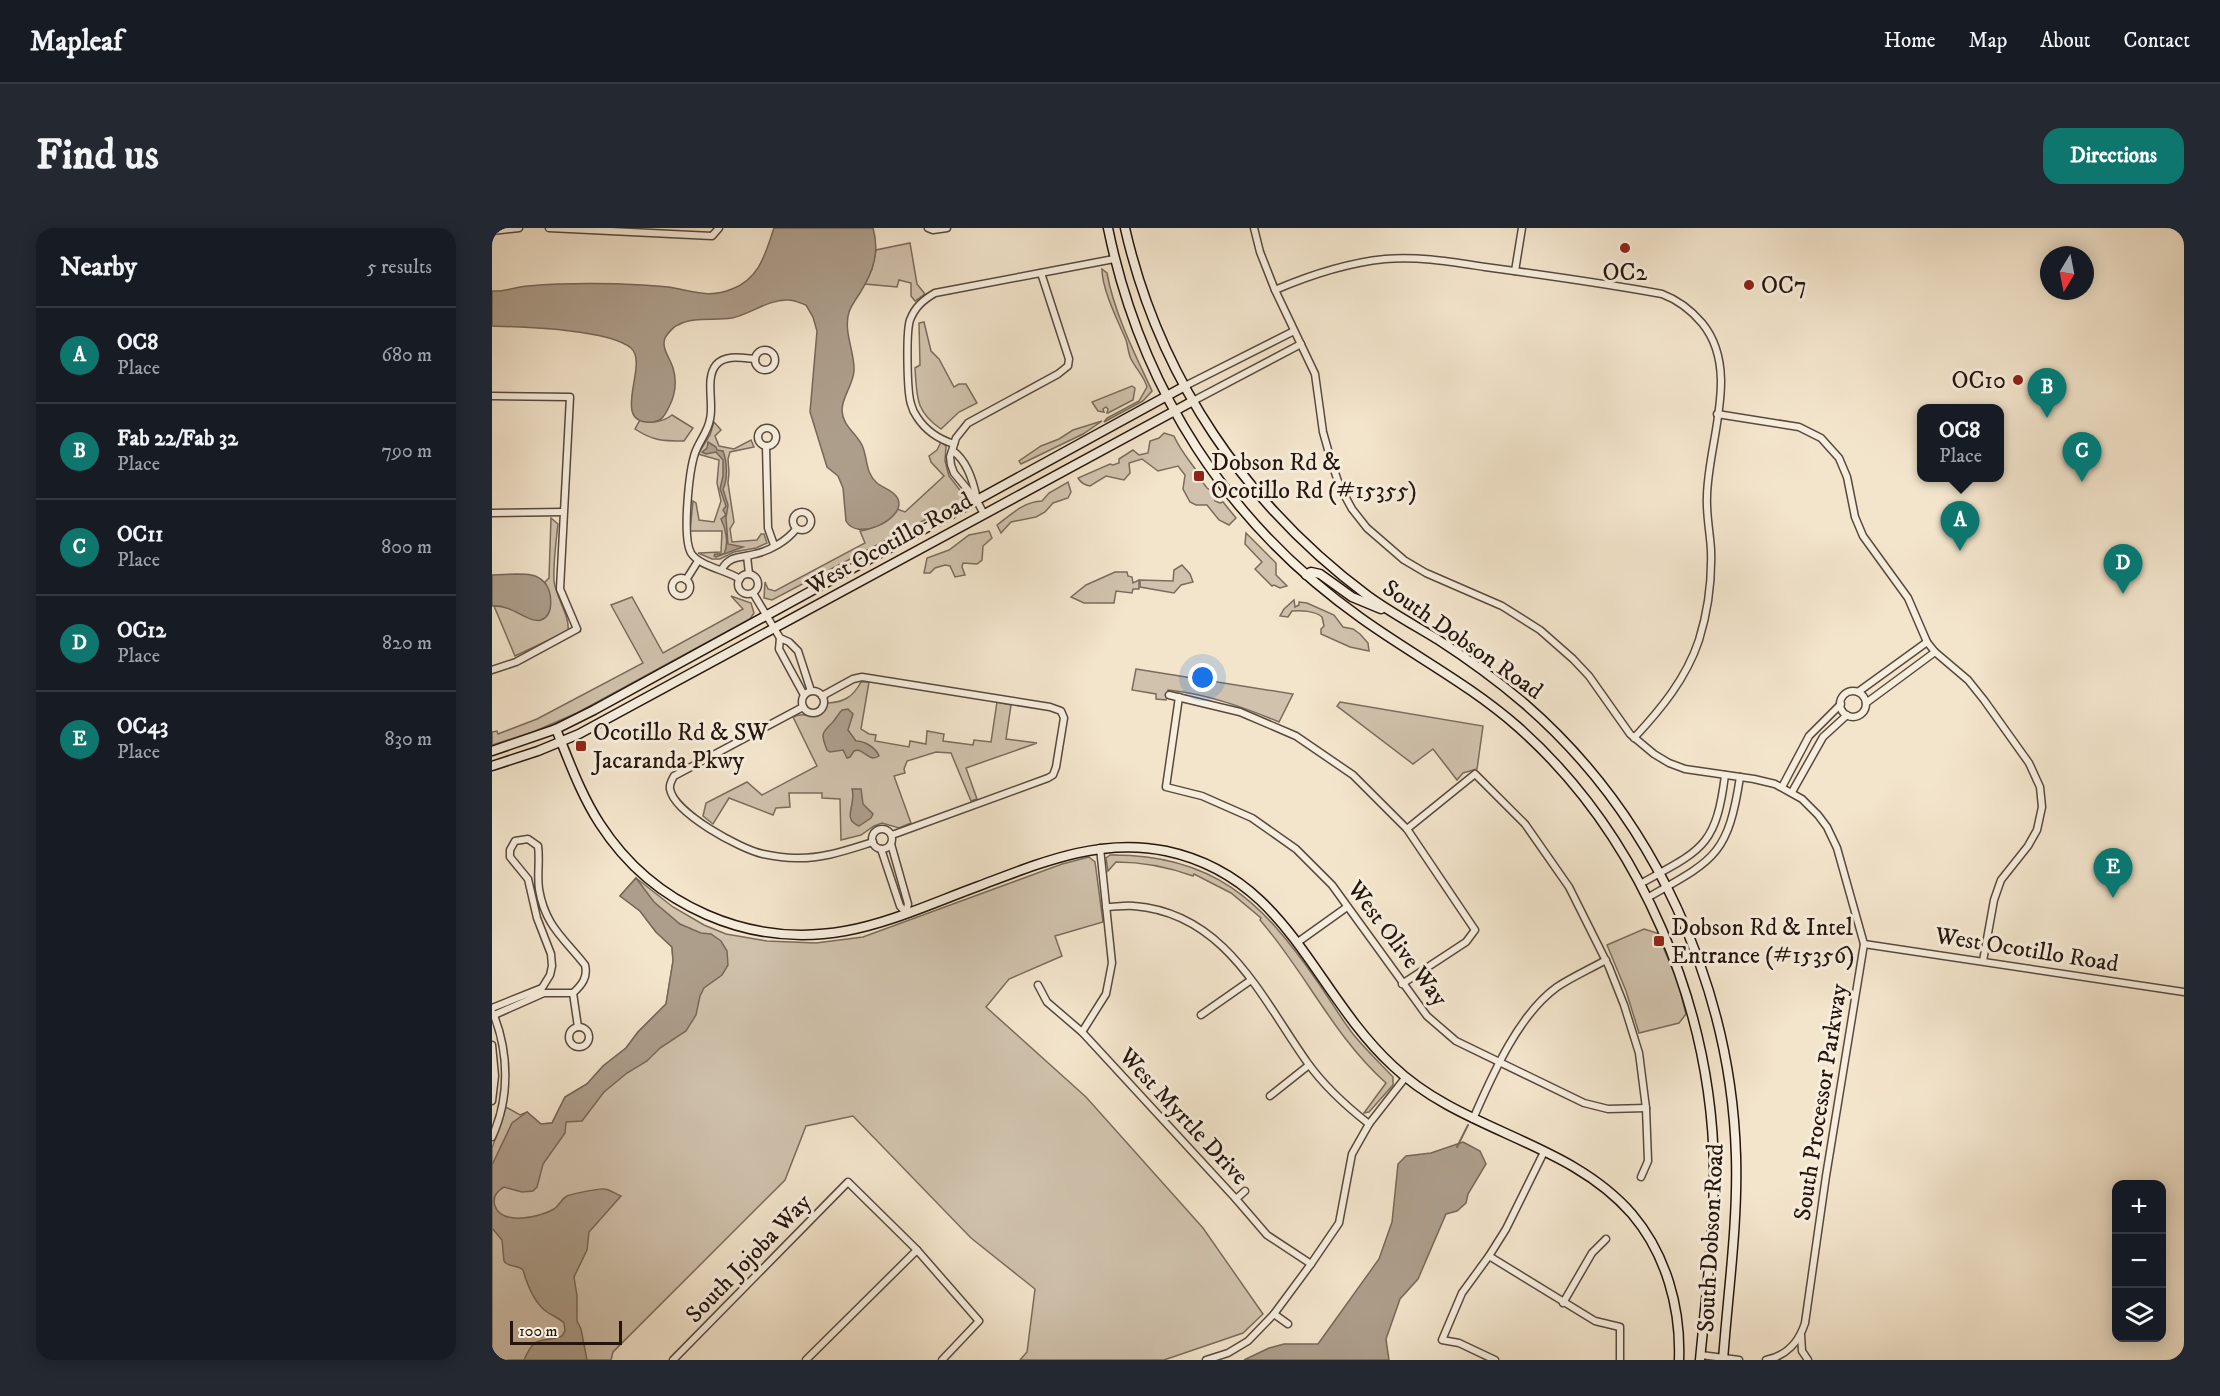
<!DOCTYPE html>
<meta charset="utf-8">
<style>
:root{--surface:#171b24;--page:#242831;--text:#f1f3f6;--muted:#9ea1a6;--line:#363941;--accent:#0f766e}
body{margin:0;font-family:"IM FELL DW Pica",serif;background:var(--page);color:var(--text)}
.controls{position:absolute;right:18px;bottom:18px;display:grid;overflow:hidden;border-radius:12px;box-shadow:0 3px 15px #0003}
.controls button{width:54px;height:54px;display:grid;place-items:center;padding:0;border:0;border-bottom:2px solid var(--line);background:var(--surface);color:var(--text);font:30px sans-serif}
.compass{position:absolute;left:1548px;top:18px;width:54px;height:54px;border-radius:50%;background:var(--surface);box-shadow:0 3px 15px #0003;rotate:190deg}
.scale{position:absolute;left:18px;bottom:15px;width:112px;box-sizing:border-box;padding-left:6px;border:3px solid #25150e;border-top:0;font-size:16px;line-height:21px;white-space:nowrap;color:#25150e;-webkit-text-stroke:4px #f7eede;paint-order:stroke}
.you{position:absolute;left:711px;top:450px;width:21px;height:21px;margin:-15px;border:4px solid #fff;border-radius:50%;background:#1a73e8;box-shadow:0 0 0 9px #1a73e833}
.badge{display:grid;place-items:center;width:39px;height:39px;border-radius:50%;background:var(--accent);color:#fff;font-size:20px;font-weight:700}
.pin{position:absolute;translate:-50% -50px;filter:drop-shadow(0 2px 3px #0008)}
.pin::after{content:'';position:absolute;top:32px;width:21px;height:18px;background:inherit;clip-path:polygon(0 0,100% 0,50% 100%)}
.popup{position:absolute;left:1425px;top:176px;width:87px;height:78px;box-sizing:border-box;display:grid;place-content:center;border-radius:12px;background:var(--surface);filter:drop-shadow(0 2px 4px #0005);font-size:20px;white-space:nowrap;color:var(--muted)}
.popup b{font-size:22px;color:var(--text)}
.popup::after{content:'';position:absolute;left:50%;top:100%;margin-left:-12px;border:12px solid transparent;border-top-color:var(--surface)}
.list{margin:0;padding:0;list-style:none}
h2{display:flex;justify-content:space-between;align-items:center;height:78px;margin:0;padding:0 24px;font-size:26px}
h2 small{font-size:20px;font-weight:400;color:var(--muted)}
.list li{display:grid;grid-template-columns:39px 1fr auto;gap:18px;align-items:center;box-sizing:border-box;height:96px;padding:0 24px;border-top:2px solid var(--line)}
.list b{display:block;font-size:22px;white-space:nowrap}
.list p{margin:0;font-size:20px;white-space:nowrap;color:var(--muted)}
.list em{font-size:20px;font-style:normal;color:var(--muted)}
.icon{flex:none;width:33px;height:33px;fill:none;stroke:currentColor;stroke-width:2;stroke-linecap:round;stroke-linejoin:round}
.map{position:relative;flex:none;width:1692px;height:1132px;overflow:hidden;border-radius:18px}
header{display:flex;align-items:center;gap:36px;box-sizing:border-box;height:84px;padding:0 30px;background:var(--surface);border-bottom:2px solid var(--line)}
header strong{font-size:28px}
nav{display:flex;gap:33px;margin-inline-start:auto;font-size:21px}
.intro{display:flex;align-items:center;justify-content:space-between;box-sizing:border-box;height:144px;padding:0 36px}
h1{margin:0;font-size:42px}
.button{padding:15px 27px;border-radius:18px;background:var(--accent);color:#fff;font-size:21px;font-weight:700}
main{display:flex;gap:36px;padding:0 36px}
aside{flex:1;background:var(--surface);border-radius:18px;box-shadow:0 3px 15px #0003}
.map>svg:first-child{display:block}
.green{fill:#d0c2ac;stroke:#7a6c5d;stroke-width:1.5}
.water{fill:#ad9e8b;stroke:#776759;stroke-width:1.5}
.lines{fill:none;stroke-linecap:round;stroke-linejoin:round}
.stream{stroke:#776759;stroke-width:2}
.street-casing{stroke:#58493e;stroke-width:9}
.secondary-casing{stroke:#25150e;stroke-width:11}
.street{stroke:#f7eede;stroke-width:6}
.secondary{stroke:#f7eede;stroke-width:8}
.poi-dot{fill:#8f2418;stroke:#f7eede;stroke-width:2}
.labels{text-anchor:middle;stroke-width:6;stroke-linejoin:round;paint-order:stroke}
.poi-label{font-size:24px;fill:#25150e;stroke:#f7eede;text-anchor:start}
.street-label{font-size:24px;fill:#25150e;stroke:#f7eede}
</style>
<header>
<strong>Mapleaf</strong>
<nav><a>Home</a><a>Map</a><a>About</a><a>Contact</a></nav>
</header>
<div class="intro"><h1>Find us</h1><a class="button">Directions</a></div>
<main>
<aside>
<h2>Nearby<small>5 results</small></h2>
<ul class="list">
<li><span class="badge">A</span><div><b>OC8</b><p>Place</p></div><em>680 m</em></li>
<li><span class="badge">B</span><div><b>Fab 22/Fab 32</b><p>Place</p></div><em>790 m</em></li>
<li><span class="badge">C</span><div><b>OC11</b><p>Place</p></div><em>800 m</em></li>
<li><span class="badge">D</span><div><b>OC12</b><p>Place</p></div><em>820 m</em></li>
<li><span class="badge">E</span><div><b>OC43</b><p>Place</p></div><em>830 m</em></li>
</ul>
</aside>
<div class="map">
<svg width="1692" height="1132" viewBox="0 0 1692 1132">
<rect width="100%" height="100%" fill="#f3e5cc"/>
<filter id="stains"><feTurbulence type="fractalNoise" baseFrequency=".00333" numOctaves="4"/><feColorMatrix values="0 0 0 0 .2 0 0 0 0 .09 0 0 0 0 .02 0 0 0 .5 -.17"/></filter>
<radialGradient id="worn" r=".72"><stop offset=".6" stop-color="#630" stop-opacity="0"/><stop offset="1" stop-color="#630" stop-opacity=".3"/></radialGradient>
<!-- green -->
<g class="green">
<path d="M418,15L425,56L433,66L423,73L419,68V55L407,52L405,59L373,56L380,41L384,22Z"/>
<path d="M610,41L615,45C622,85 643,126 660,163L651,173L612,194L615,190L647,173L655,159C652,148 644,141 639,131C636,125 636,118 634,112C626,93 610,62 610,41Z"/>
<path d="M432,94L439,123L447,131L462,159L467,156H474L485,175L467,184L449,201C423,183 425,169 423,140L428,137L427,95Z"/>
<path d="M640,158L643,160L641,172L616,185H615L616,181L614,179L611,181L612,184L606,183L600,174Z"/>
<path d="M180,187L201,200L192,213C171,213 161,213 143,201L148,192C159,196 171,194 180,187Z"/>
<path d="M610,193L591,206L529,236L527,233L549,218L567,211L581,202Z"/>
<path d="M222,194L229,202L223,208L227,218L242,221L259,212L262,219L238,224L236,231L237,244L236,255L242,294L238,301L240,314L265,312L269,306H272L275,315L264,320L242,324L228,331H220L206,325L229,324L230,303H198L201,273L204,275L207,292L222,294L229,273L225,255L227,232L206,226L218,207Z"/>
<path d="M672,205L682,208C687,220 696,231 704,242L703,244L715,260L721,264L723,273L728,275L731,274L744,290L737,297L727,292L715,277H704L698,274L691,261L693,247L686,238L666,243L650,231L637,235L638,245L632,252L614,248L598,258C592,257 589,255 586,250L618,236L621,237L627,235V231L641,222L647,227L656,225L658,213L667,210Z"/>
<path d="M449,214L454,218L453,233L457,248L471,266L467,274L280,372L272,370L273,354L276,361L283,363L373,315L368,303C381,301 399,293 405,281L413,284L452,248L439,234L437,228L445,222Z"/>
<path d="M576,254L579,264L576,270L561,275L553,284L544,289L519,294L509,305L505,297C518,287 533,273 550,273L557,265Z"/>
<path d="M59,290L66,296C64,314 61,335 62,353C64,370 78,387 76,403L23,428L2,378C14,378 22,381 32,388L56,364L53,354L57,350Z"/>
<path d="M497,303L500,310L491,318L490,332L485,336L471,335L470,339L473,347L463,349L458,338L453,337L443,340L438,345H432L435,330L457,322L477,307Z"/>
<path d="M754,305L784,335V347L795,358L788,360L782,357L780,358L763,341L770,334L753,316Z"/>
<path d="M690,337L698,346L701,354L689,357L682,365L648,359V352L681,353L682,342Z"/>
<path d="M623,344H635L636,348L640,349L641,355L647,352V361H641L640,365L624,363L622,375H592L579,369L594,357Z"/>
<path d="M239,368L259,375L262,385L258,391L85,485L41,504L0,517V504L5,503L6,506L45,491L151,435L119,377L140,369L171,425L251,381Z"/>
<path d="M802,372L803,379L807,377V374L815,375L842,387L851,399L861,401L868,406L876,415L877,423L858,419L829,406V401L832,398L830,389C823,383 809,382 800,383L796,389L788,388L792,381Z"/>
<path d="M644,441L801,466L787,494C751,479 715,466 676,462L674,472L664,471V466L640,462Z"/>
<path d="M369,454H377L369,501L377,506L384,507L383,513L417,519L418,513L434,516L435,503L452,506L451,513L481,517L482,512L499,514L505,474L519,477L514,511L545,515L474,540L485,571L479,573L459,525L444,524L415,533L412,541L413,545L402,548L419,595L407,600L390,595L382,598L369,607L349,612L348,571L330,570V565H297L298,579L284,580L281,587L237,570L221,596L211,588L214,575L255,554L270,567L325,538L301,489C315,481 328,498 336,475C352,474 361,469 369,454Z"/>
<path d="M848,474L991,498L985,541L971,545L965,552L941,521L921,536L845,478Z"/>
<path d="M618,627C721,626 770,673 825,753C837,770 848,789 861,806C873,821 888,835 901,849V857L877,884L872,885L894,855C842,809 814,745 768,692L769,690L739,665L702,646L701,648C676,639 651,634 624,634L616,643L614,630Z"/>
<path d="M597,629L603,634L611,694L563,708L570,728L517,751L494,779L594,869L711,1000L771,1086L751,1105L672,1132H528L535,1124L543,1061L479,1010L361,888L314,898L293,952L121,1124L119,1132H0V920L14,879L28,887L35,884L49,896L60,895L73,869L95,856L111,838L134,820L146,804L174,776L181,733L180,719L164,704L148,683L128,668L144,650L181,679L212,697L234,706L275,713L324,715L371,709L570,636Z"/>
<path d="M1152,701L1165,705L1185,751L1194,786L1187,795L1147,805L1134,763L1115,717Z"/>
</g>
<!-- water -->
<g class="water">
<path d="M282,0H381C388,24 381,44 368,65C364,71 359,78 357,84C351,104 363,124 362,143C361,157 350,169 350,182C350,197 364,205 370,217C376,230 373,245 385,255C392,261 407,264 407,276C407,293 365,313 354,293L351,260L346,248L335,239L318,184L325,103L321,89L314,77C308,75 302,72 296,72C277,71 259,86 240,90C223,93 202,88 186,97C182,98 175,106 173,110C169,120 178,130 181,140C185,153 183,167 177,179C173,187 170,193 161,194C116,198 158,136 139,120C117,101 30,99 0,98V63C13,64 23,59 36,58C73,55 113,55 150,57C161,58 172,58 182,60C203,64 219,70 240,61C268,50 273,26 282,0Z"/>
<path d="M216,214L224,219L225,222L231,223C235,233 236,251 231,261L236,277L234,290L236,316L251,319L224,329L222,328L223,326H232C237,316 234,301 229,291L234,287L231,282L234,278L228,261L231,248V232L224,224L214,226L210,224L215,220Z"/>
<path d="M25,346C34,346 45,346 52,354C60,362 63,387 49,392C37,396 20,376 0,378V347Z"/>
<path d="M356,481L361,486L356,502L364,513C373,513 384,520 387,528C378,534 375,525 366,522L362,523L358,529L355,530L351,522L338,524L335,522C329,507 329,505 340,495C344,491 346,486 350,482Z"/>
<path d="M360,561H369L371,576L381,586L379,590L367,598C349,591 365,576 360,561Z"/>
<path d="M144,650L162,674L188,696L209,705L219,706L229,713L235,723L236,737L230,747L212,760L208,768L204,787L194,803L168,820L155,833L135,845L112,864L90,893L74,894L73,905L51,936L45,959L41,963L30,964L12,959C5,963 0,969 3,978C10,998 49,989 62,981C68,977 69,971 75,968C79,966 108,960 112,961C117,961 124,966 129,968L97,1004L95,1022L82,1049L85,1068V1093L89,1101L95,1132H32C44,1105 47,1116 70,1108L73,1103L72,1095C67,1090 61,1088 55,1084C42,1075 35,1056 31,1042C25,1036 16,1040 12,1033L10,1012L0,1000V937L20,895L35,884L49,896L60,895L73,869L95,856L111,838L134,820L146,804L174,776L181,733L180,719L164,704L148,683L128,668Z"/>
<path d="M971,914L988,923L994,936L976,966L974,975L965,983L954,986L926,1051L908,1071L894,1111L897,1132H752L777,1120L792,1116H826L887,1031L900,994L906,936L914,928L939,925Z"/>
</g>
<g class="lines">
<!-- stream -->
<path class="stream" d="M965,919L976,897"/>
<defs>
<g id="street">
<path d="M57,0L220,8L227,0"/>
<path d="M436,0L441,2L455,0"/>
<path d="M762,0L768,24L783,62L823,146L831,204L840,236L848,259L860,281L875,300L912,332L934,345L1010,378L1048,402L1081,431L1097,448L1138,506L1162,526L1177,535L1193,541L1262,551L1283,556L1310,571L1326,587L1335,599L1345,620L1372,716L1334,948L1313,1095C1307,1114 1294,1128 1274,1132"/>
<path d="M0,3L27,0"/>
<path d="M1023,43L1030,0"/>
<path d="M783,62C818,47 854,35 893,31C926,28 960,34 993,39C1052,47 1111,55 1170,66C1186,72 1199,82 1210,95C1249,142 1216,213 1215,268C1214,286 1218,304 1219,322C1220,353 1216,383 1207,412C1194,451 1169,481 1142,510"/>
<circle cx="273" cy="132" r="10"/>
<path d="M693,158L802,103"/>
<path d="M0,168L78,169L68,361L85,401L24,434L0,442"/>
<path d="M701,173L809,116"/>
<path d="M1225,186L1307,199L1329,210L1347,230L1355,249L1363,289L1371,308L1416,370L1435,414L1443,424L1476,452L1492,472L1537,535L1548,559L1550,579L1545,602L1536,618L1509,652L1502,672L1491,733"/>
<circle cx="275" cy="209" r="9"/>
<path d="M462,216C446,211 434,203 425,189C422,185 420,180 419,176C415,164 414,104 418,92C423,79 431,72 443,65L622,31"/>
<path d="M274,218L276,300L282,317"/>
<path d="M461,223C475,233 482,256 485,272"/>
<circle cx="310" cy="293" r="9"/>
<path d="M0,285L71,284"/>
<path d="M492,286L485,273L462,245L459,237L458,229L464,210L476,195L566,146L576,138L577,131L549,45"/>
<path d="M255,328L257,346"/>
<path d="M230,341C238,327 249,330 263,326C277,323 295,313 304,301"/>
<circle cx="256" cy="356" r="10"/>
<circle cx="189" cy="359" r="9"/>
<path d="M248,351C234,342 207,338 199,325C190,309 197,243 203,225C207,213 216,204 218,191C222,176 213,150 224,137C233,126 251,130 263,131"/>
<path d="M194,352L206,333"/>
<path d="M261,365L288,410L297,414L306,423L319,463"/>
<path d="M288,410L287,421L312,467"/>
<circle cx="321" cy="474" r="11"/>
<circle cx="1361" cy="476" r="13"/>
<path d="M1366,464L1435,414"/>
<path d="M677,467L748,484L804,508L861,547L915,601L983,702L974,714L910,756"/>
<path d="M330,468L361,451L370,449L558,479L569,483L572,490L564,539L561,547L556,550L400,607"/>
<path d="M687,469L674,559L710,568L760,590L804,621L840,657L935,788L964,813L1092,875L1116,881L1154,880"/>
<path d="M1374,475L1443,424"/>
<path d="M311,479L182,548C180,552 177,556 178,561C182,585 248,621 271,626C281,628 293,630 303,630C331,631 355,622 381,614"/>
<path d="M1290,559L1317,508L1349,476"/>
<path d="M1300,564L1331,509L1355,487"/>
<circle cx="390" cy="611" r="10"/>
<path d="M915,601L983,546L1033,596L1077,659L1117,739L1132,777L1147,825L1154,880L1156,933L1149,949"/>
<path d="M399,616L416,676L414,685"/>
<path d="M389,621L408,678L414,685"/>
<path d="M1148,656C1209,622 1224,620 1233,547"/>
<path d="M1155,670C1222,632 1236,628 1248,549"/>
<path d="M614,679C623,679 633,677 642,678C733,685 769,769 815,834C832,858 854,878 877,896"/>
<path d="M806,714L855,679"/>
<path d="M1372,716L1692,764"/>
<path d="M546,757L555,774L590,804L744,971L775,1007L819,1036"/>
<path d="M81,765L86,799"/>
<path d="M0,780L50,760L58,747L60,738L59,726L45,690L36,651L18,629V622L23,613L36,611L46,618C48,632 45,647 47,661C53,698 72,710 93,737C96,749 90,757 81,765H52L0,788"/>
<path d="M709,787L759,752"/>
<circle cx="87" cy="809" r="10"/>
<path d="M590,804L614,766L620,735L608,620"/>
<path d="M0,817L3,848L0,873"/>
<path d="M778,868L817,837"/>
<path d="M981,891C1000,848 1026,787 1065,759C1080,749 1098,741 1114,732"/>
<path d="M0,909C18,870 17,824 1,785"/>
<path d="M744,971L753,963"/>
<path d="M997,1028L1103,1093L1128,1099V1132"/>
<path d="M1071,1075L1100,1025L1114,1011"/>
<path d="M782,1086L796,1096"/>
<path d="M1309,1107L1310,1123L1316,1132"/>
<path d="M1209,1127L1247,1132"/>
<path d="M181,1132L356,954L425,1022L487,1093L450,1132"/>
<path d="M314,1132L425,1022"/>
<path d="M714,1132L736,1125L756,1113L782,1086L819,1036L847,995L860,926L877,896L913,850"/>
<path d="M1003,1132L967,1115L950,1112L970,1065L997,1028L1014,1001L1052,924"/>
</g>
<g id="secondary">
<path d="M616,0C649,161 735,295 869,390C922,428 977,456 1026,499C1149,608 1220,779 1222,942C1222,1005 1214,1069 1208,1132"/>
<path d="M633,0C667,150 754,277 876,368C898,384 922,397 945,411C976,431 1006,453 1033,476C1162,588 1239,758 1244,928C1246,996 1236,1064 1231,1132"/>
<path d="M814,347L819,344L828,346L860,369L889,381"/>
<path d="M64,501C77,533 89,567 108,596C161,678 257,720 353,703C398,695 443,674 487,658C548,635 608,609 674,623C797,649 820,763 901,838C970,904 1077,913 1140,986C1174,1026 1189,1080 1187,1132"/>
<path d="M0,523L64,501L102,482L693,158"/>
<path d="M0,538L46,523L87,506L701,173"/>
</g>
</defs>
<!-- street casing -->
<use href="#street" class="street-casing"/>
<!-- secondary casing -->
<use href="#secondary" class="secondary-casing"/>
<!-- street -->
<use href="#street" class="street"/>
<!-- secondary -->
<use href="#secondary" class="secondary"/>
</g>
<!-- markers -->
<g class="poi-dot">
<circle cx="1133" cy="20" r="6"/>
<circle cx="1257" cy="57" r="6"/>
<circle cx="1526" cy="152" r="6"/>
<rect x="701" y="242" width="12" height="12" rx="3"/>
<rect x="83" y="512" width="12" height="12" rx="3"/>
<rect x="1161" y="707" width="12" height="12" rx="3"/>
</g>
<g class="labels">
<!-- poi labels -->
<g class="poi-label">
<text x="1133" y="52" text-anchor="middle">OC2</text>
<text x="1269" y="65">OC7</text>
<text x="1514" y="160" text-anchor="end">OC10</text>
<text x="719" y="242">Dobson Rd &amp;<tspan x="719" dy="28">Ocotillo Rd (#15355)</tspan></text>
<text x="101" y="512">Ocotillo Rd &amp; SW<tspan x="101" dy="28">Jacaranda Pkwy</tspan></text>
<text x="1179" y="707">Dobson Rd &amp; Intel<tspan x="1179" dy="28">Entrance (#15356)</tspan></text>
</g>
<!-- street labels -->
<g class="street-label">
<text transform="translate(397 315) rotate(-29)" y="8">West Ocotillo Road</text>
<text transform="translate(971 411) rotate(35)" y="8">South Dobson Road</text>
<text transform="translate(906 715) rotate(53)" y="8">West Olive Way</text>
<text transform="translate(1535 721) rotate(9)" y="8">West Ocotillo Road</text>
<text transform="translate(1328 874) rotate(-81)" y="8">South Processor Parkway</text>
<text transform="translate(692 888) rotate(47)" y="8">West Myrtle Drive</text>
<text transform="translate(1218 1010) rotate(-87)" y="8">South Dobson Road</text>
<text transform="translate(256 1030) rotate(-46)" y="8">South Jojoba Way</text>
</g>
</g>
<rect width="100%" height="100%" filter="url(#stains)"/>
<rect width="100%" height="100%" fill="url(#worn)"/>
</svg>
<div class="controls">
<button>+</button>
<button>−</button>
<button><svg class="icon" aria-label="layers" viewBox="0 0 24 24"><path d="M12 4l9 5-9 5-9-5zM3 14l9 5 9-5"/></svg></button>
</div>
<svg class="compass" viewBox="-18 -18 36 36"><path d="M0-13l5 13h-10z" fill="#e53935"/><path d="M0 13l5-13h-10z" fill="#9ea1a6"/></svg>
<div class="scale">100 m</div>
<div class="you"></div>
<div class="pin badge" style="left:1468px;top:323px">A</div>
<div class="popup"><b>OC8</b>Place</div>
<div class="pin badge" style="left:1555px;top:190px">B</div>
<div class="pin badge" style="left:1590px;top:254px">C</div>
<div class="pin badge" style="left:1631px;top:366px">D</div>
<div class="pin badge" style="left:1621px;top:670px">E</div>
</div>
</main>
